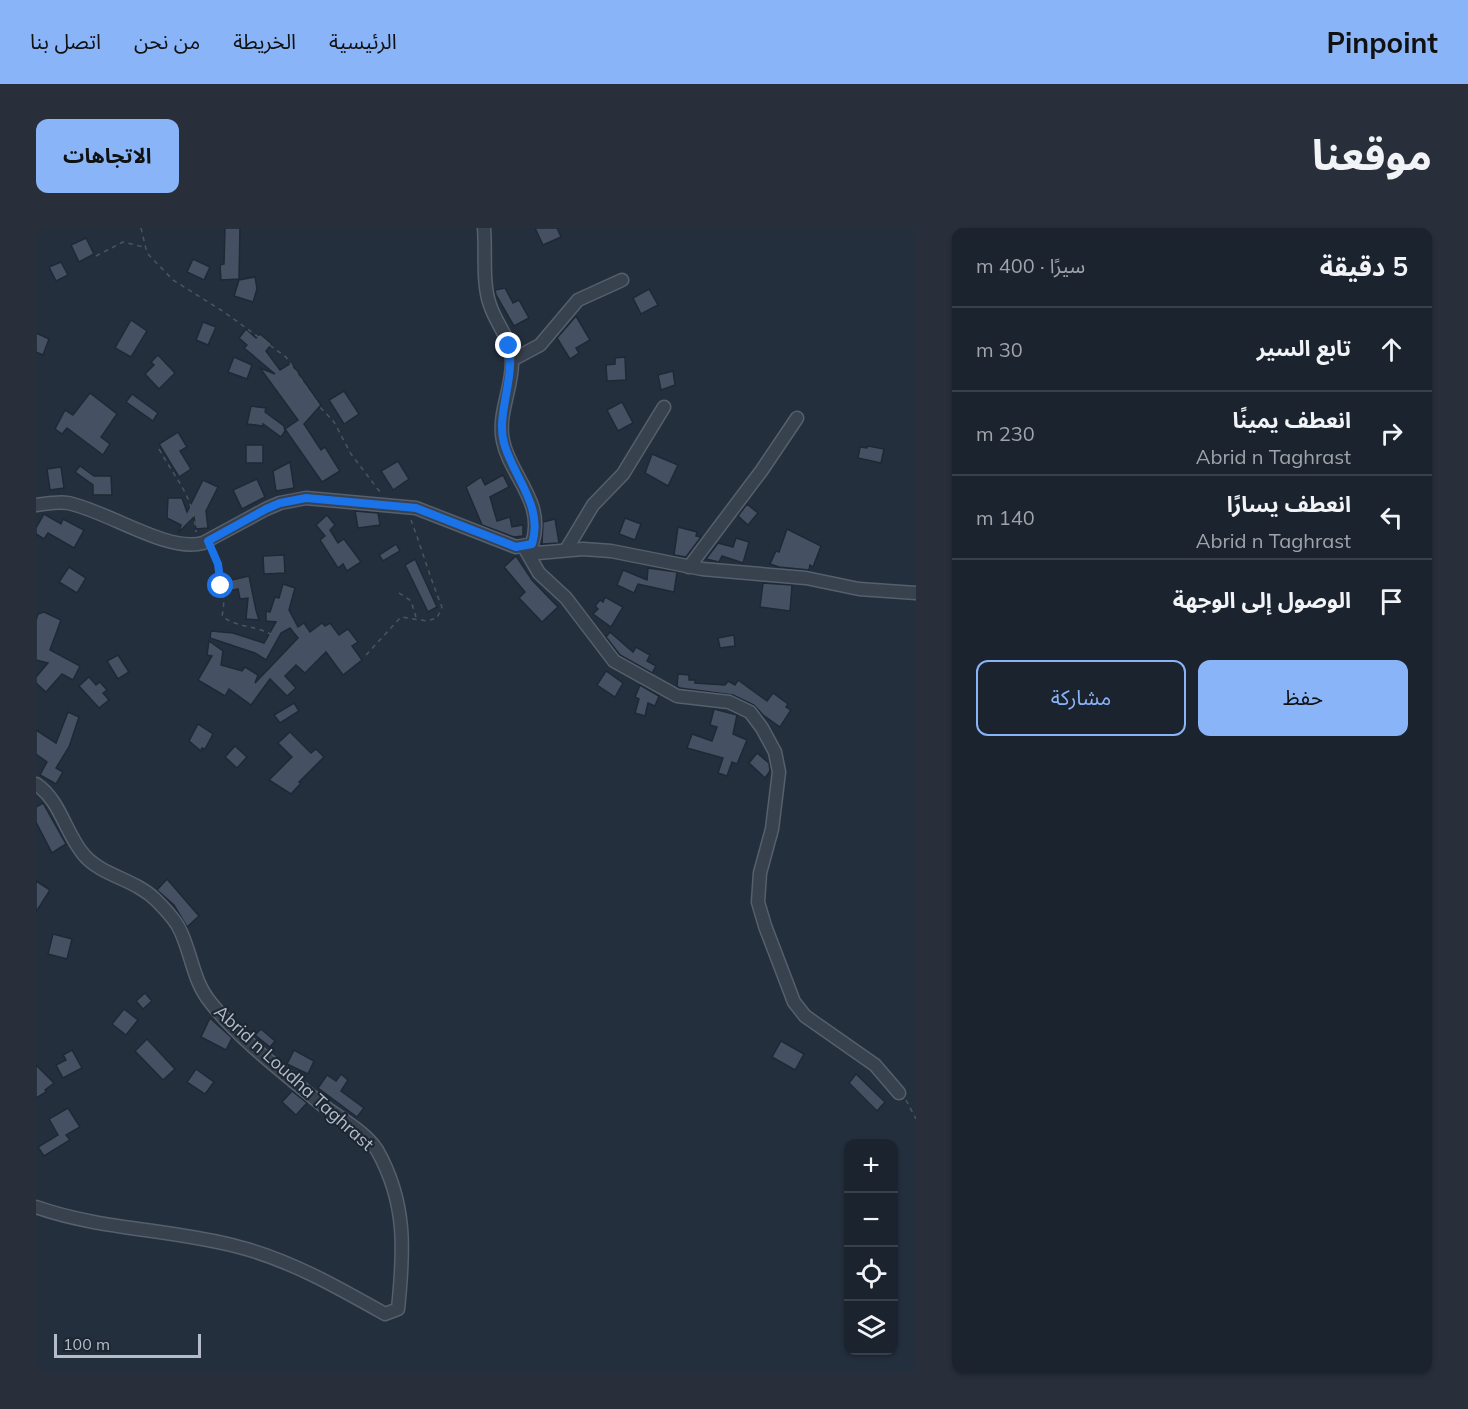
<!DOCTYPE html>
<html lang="ar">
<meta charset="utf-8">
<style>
:root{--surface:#1b232e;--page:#282f3a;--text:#f1f3f6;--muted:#a0a4aa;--line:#39404a;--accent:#8ab4f8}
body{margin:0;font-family:Mulish,"Noto Sans Arabic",sans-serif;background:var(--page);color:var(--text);direction:rtl}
.controls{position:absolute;right:18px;bottom:18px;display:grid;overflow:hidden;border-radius:12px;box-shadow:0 2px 4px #0004}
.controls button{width:54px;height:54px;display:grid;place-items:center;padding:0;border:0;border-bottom:2px solid var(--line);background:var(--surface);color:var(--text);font:30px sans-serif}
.scale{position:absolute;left:18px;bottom:15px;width:147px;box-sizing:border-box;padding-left:6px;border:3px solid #b4bcc9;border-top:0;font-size:16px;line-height:21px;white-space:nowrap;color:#b4bcc9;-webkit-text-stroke:4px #1d2633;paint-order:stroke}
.stop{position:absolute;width:18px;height:18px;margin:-14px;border:4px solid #1a73e8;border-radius:50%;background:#fff}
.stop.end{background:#1a73e8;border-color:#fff;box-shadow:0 2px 6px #0008}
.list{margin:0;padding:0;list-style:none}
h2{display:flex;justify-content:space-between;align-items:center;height:78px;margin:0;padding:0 24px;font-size:26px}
h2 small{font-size:20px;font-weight:400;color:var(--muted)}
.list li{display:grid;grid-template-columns:39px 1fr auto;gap:18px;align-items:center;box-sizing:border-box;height:84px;padding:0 24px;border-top:2px solid var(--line)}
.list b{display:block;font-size:22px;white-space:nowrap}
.list p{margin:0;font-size:20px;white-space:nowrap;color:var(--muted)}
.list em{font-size:20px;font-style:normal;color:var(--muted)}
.actions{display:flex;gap:12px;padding:18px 24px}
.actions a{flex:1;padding:14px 0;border:2px solid var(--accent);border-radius:12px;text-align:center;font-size:21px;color:var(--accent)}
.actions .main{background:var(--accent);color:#111}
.icon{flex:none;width:33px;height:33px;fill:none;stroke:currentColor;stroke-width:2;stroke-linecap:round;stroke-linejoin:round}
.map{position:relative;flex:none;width:880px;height:1145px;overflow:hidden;direction:ltr;border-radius:12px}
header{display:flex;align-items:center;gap:36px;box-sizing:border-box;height:84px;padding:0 30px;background:var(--accent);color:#111}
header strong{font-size:28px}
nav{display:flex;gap:33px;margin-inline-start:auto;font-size:21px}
.intro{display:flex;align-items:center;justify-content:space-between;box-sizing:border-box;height:144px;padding:0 36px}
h1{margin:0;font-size:42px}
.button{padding:15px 27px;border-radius:12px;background:var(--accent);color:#111;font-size:21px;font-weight:700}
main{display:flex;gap:36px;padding:0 36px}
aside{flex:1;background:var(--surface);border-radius:12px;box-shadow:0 2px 4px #0004}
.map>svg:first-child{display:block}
.building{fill:#455162;stroke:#1f2835;stroke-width:1.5}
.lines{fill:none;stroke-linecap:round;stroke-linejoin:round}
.minor-casing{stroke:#565f6c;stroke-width:15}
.path{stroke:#44595c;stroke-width:1.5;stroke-dasharray:4.5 4.5;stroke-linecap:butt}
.minor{stroke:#38414e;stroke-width:12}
.route{stroke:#1a73e8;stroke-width:8}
.labels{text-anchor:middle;stroke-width:4.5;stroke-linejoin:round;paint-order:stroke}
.street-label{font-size:18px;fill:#b4bcc9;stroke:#1d2633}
</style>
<header>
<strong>Pinpoint</strong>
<nav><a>الرئيسية</a><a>الخريطة</a><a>من نحن</a><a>اتصل بنا</a></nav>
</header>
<div class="intro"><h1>موقعنا</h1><a class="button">الاتجاهات</a></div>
<main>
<aside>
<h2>5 دقيقة<small>سيرًا · 400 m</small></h2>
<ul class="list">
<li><svg class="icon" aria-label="ahead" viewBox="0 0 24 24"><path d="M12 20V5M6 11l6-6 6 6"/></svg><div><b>تابع السير</b></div><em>30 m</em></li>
<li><svg class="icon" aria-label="right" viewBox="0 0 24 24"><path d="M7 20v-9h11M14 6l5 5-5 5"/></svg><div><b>انعطف يمينًا</b><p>Abrid n Taghrast</p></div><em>230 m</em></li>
<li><svg class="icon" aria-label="left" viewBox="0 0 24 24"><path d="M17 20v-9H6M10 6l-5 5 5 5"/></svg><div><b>انعطف يسارًا</b><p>Abrid n Taghrast</p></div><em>140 m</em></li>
<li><svg class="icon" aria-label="arrive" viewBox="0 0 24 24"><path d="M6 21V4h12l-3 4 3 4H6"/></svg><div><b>الوصول إلى الوجهة</b></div></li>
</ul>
<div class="actions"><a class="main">حفظ</a><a>مشاركة</a></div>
</aside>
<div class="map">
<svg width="880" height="1145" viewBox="0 0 880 1145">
<rect width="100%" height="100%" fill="#242f3e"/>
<!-- building -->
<g class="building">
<path d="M189,0H204L203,51L185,52L184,37L188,36Z"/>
<path d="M499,0H521L525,9L507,17Z"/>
<path d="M50,10L58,26L43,34L35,17Z"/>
<path d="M157,31L174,39L168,52L151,44Z"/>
<path d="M25,34L32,47L20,53L13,39Z"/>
<path d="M219,49L221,61L217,74L198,68L203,52Z"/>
<path d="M469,60L477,75L483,72L493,90L478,98L460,67L459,62Z"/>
<path d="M613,61L622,77L605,86L597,70Z"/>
<path d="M540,88L554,112L540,120L543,125L534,131L521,110Z"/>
<path d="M95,92L111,103L95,129L79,120Z"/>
<path d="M167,94L180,99L172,117L160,112Z"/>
<path d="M210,101L220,110L224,106L236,116L230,123L244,142L255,135L285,177L268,196L285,222L289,219L304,243L286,254L249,201L262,192L224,140L239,146L208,120L211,117L203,110Z"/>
<path d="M0,105L13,111L7,127L0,124Z"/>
<path d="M122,127L139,145L123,161L109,146L118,137L115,134Z"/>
<path d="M198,129L216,137L211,151L192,144Z"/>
<path d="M589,129L590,152L571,153L570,137L579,136V130Z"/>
<path d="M637,143L639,157L625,162L622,147Z"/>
<path d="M308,163L323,186L308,196L293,172Z"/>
<path d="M54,165L81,186L65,209L74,216L67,227L31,200L26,206L19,201L29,182L37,187Z"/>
<path d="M96,166L122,185L117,193L90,174Z"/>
<path d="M586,174L597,195L582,203L571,182Z"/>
<path d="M215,178L230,180L229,184L248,198L249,203L245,209L227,196V198L211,196Z"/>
<path d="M142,204L151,219L144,223L155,241L143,249L123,216Z"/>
<rect x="210" y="217" width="17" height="18"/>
<path d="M832,218L848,221L845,235L822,230L824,219L831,220Z"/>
<path d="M616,226L642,237L632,258L609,245Z"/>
<path d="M362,233L373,251L357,262L345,243Z"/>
<path d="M254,234L258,260L240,263L237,243Z"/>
<path d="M44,238L58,248H75L76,267H57V257L39,244Z"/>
<path d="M25,239L28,260L14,262L11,241Z"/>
<path d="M467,247L473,259L454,269L461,293L474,289L476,299L487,297V308L478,309L446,297L430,259L445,249L449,257Z"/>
<path d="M221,251L229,269L206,281L197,262Z"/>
<path d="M167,252L182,259L170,283L172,300L160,301L158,289L143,304L145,297L131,290L132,270H146L151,284Z"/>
<path d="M711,276L722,285L712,297L702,288Z"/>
<path d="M319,283L342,285L344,297L322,300Z"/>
<path d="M8,286L25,296L27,291L48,302L38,320L12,305L8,311L0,306V300Z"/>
<path d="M291,287L299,297L294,302L302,315L308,311L325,334L311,343L307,336L302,340L284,312L289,308L280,297Z"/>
<path d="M589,290L605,296L599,312L583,306Z"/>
<path d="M519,291L523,315L506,316L507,294Z"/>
<path d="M642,299L661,304L660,308L665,309L650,329L638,327Z"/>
<path d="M751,301L785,318L777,339L774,337L773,342L743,339L734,336L740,323L743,324Z"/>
<path d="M700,310L713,314L707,335L686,328L683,334L670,331L682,315L697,319Z"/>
<path d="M360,316L364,323L347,333L343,327Z"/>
<path d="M248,327L249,345L228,346L227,328Z"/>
<path d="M480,328L496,352L522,379L506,394L483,370L489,364L468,339Z"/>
<path d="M379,331L401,379L392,384L369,337Z"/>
<path d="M33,339L50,350L41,365L23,354Z"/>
<path d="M612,340L641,344L638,364L602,356L598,365L581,357L587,342L611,352Z"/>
<path d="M213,348L220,382L223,392L210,391L212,370L204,371L202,361L189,364L187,354Z"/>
<path d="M727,355L756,357L754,383L724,379Z"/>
<path d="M247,356L259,360L253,382L262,399L268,395L274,404L286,395L289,398L294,395L303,407L312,401L322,414L316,418L326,432L307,447L290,424L269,445L260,437L249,448L260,460L251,468L234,451L215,477L193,461L189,468L162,452L176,428L171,427L173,413L187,423L185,437L206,443L209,439L222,447L219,455L262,410L254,400L245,405L230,432L219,425L174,410L175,403L197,405L228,415L240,394L230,393V383L234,384L239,369L243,370Z"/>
<path d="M569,369L587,379L575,399L557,386L562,381L559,378L564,372L567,374Z"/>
<path d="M8,384L25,392L14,422L44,438L37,452L26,446L10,464L0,455V449L12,435L0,432V392L2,386Z"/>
<path d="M574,404L597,424L600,419L614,427L611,433L620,438L616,445L584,427L570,409Z"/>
<path d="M698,407L699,418L684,420L682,410Z"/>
<path d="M82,427L93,444L82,451L71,433Z"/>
<path d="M570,443L587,455L579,469L561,457Z"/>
<path d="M642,446L653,447V452H659V455L689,457L692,453L699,457L702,452L731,473L737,465L752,476L750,479L755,482L744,499L727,487L718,477L697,467L644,460L641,458Z"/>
<path d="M53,449L60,457L64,454L71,462L67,465L73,472L63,480L43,458Z"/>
<path d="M604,457L623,468L619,478L612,475L609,488L599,485L603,471L599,469Z"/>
<path d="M258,475L263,483L244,495L238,487Z"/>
<path d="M678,481L701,487L697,506L711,512L701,536L696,534L691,548L682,545L687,530L651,520L656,506L676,513L681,499L674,497Z"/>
<path d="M32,484L43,489L33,519L20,540L27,544L20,556L4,547L11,534L0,526V502L20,515Z"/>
<path d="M162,496L177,506L169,521L166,520L165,523L153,513Z"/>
<path d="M254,504L275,525L280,521L288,529L263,554L265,555L255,566L233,552L256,529L242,515Z"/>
<path d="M199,518L211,529L201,540L189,529Z"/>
<path d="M721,525L733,535L734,543L729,550L713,535Z"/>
<path d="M7,575L30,616L16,625L0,594V579Z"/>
<path d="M131,651L163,688L151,699L138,677L121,662Z"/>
<path d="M0,653L14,662L0,684Z"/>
<path d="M17,706L36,711L31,731L12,726Z"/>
<path d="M109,765L116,773L107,781L100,773Z"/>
<path d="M88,781L102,792L90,807L76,796Z"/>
<path d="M174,790L196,810L190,822L165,809Z"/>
<path d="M225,801L239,813L234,819L219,807Z"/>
<path d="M111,811L139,841L127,852L99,823Z"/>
<path d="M745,813L768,826L759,842L736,829Z"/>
<path d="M36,822L46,840L27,850L20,837L30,832L27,827Z"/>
<path d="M258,822L278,833L272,846L251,836Z"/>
<path d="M0,837L18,855L9,862L10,864L0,870Z"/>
<path d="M160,841L178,854L169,866L151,854Z"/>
<path d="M305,846L312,852L305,863L328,880L321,889L282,860L291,847L300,853Z"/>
<path d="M820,846L849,874L841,883L813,855Z"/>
<path d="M256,863L271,875L260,887L246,874Z"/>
<path d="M32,880L44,899L30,907L34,912L8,928L2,919L22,907L13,891Z"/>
</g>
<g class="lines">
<defs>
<g id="minor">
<path d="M476,132L504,117L542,72L586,52"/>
<path d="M0,277C10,276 22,273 32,275C72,283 131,325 167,315L230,281L244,275L270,270L380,280L480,319L496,316C510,274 474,248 467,213C461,187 477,159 476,132C475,111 460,96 454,77C446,55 450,24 448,0"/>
<path d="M488,319L503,345L530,370L578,433L641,468L693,474L714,484L726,500L739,524L743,544L736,601L724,645L722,674L729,698L758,774L769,788L839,837L863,865"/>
<path d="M488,319L502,325L547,321L575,323L666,341L770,350L823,361L880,365"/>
<path d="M530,322L557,277L587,246L628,179"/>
<path d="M653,339L726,242L761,190"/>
<path d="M0,556C25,573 29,605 48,627C66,648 99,651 120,672C128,680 138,690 143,700C156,725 156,752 175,775C205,813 248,845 285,876C303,890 329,903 341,922C371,975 368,1023 362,1081L349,1086C303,1060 254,1032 203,1019C137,1001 65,1002 0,979"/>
</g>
</defs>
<!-- minor casing -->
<use href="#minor" class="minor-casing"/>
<!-- path -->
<g class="path">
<path d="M105,0L111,25L137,52L188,84L250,129L283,178L298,194L315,226L344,264"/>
<path d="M60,28L87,14L108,19"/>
<path d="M123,221C140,252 157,267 160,304"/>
<path d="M176,322C184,342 191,368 186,388C201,400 220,397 236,407"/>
<path d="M363,365L375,373L380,389"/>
<path d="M330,427L365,389L391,393L401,390L406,379C394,350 386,321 375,292"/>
<path d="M870,872L880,891"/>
</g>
<!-- minor -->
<use href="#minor" class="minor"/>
</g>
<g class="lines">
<!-- route -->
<path class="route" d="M185,358L182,336L172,313L230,281L244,275L270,270L380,280L480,319L496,316C508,278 477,249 468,215C460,188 479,150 473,118"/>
</g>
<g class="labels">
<!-- street labels -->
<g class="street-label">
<text transform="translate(258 850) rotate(42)" y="6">Abrid n Loudha Taghrast</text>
</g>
</g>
</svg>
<div class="controls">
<button>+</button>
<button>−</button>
<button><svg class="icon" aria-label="locate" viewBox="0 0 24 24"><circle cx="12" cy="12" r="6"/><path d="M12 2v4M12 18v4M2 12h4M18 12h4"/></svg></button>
<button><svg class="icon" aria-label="layers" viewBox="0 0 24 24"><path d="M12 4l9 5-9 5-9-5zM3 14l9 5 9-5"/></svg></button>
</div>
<div class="scale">100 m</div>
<div class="stop" style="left:185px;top:358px"></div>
<div class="stop end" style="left:473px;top:118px"></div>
</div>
</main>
